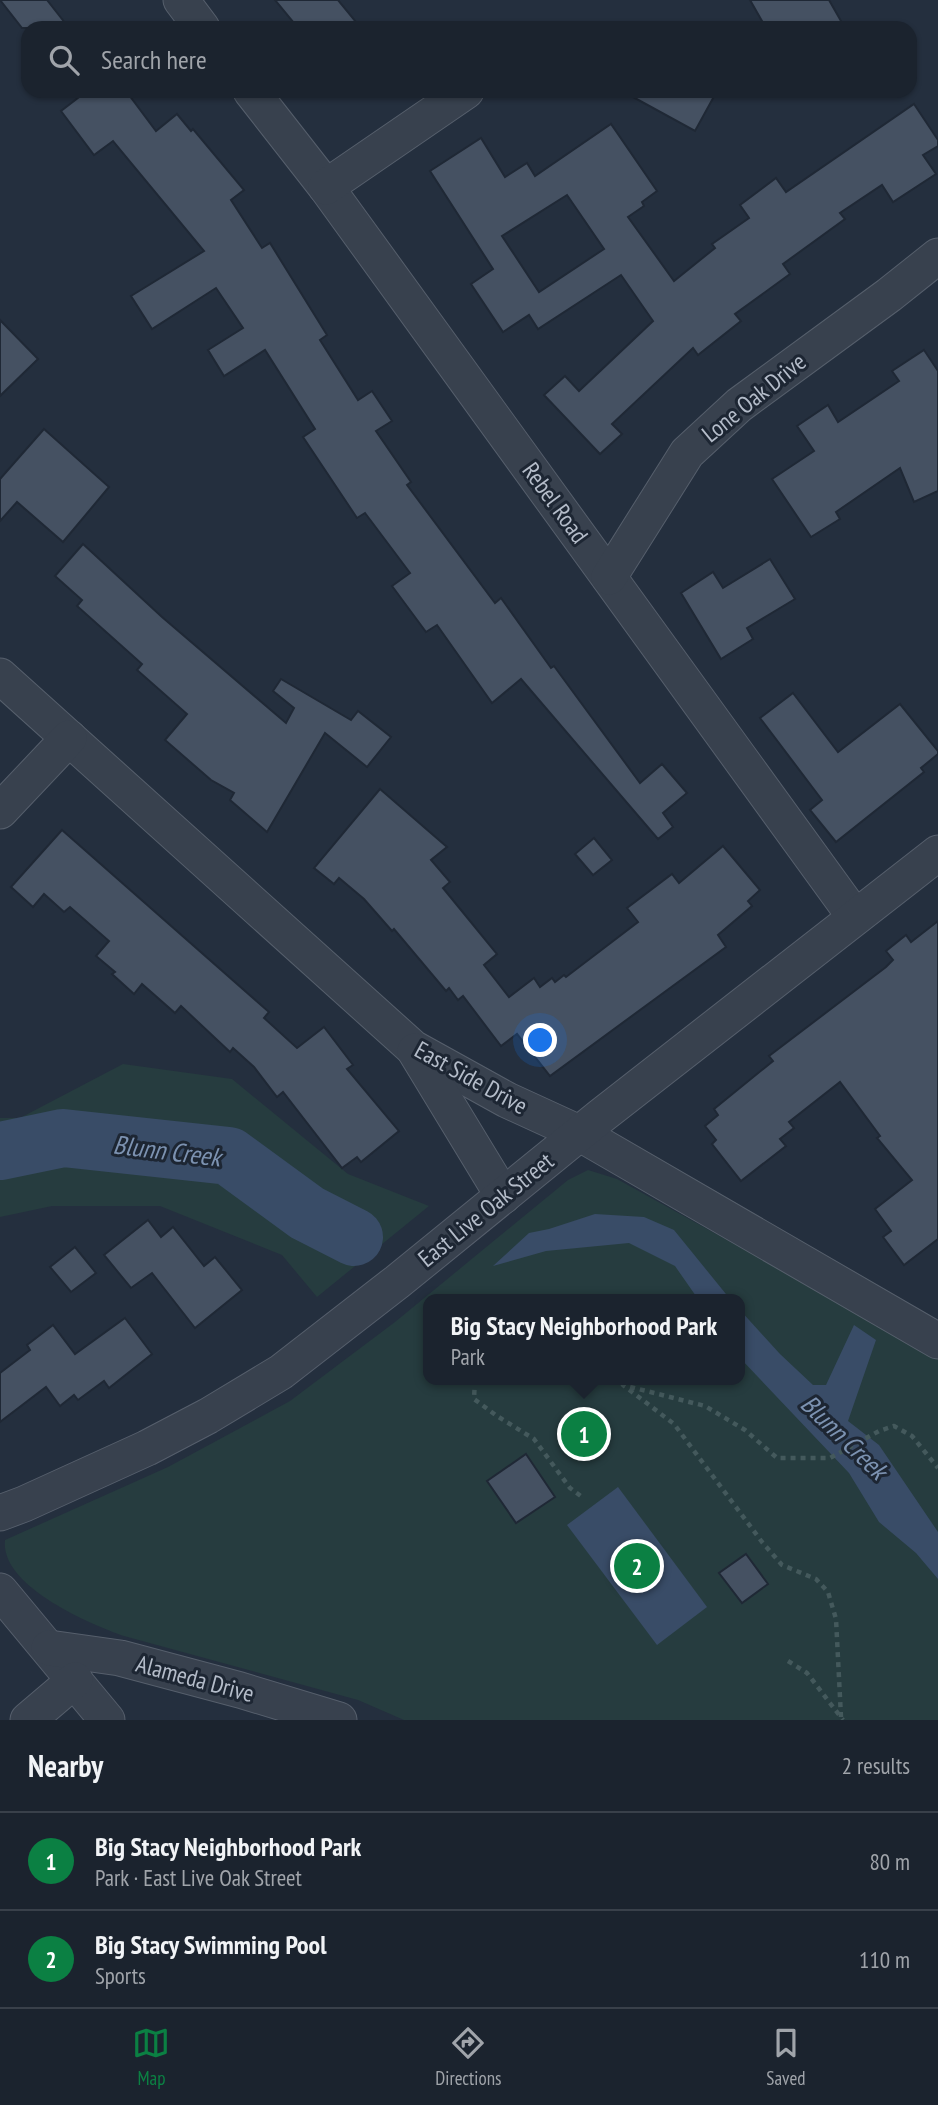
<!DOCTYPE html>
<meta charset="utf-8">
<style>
:root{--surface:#1b232e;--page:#282f3a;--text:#f1f3f6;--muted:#a0a4aa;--line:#39404a;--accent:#0b8043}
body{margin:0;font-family:"PT Sans Narrow",sans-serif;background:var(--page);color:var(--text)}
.you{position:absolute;left:541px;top:1041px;width:24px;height:24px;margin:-18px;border:5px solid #fff;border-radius:50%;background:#1a73e8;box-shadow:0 0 0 10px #1a73e833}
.badge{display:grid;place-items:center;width:46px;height:46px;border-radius:50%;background:var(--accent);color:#fff;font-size:23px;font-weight:700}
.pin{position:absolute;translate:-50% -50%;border:4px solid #fff;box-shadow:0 2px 7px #0006}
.popup{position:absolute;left:423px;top:1294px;width:322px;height:91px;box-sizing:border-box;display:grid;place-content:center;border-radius:14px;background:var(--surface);filter:drop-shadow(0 2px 5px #0005);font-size:23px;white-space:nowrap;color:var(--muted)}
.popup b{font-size:26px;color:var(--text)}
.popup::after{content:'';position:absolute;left:50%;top:100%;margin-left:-14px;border:14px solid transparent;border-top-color:var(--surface)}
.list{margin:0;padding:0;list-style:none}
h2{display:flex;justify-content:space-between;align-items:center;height:91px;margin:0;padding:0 28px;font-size:30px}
h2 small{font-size:23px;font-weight:400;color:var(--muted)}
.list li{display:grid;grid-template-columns:46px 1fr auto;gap:21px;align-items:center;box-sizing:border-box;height:98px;padding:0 28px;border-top:2px solid var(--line)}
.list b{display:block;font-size:26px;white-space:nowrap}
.list p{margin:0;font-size:23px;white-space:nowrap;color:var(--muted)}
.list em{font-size:23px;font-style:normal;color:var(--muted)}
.icon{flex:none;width:38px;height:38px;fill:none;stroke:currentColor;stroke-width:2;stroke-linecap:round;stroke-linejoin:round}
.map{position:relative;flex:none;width:938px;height:1720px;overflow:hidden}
.search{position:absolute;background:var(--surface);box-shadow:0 2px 5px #0004;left:21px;right:21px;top:21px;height:77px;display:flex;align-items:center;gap:18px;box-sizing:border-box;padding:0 24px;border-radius:21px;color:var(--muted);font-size:26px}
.sheet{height:287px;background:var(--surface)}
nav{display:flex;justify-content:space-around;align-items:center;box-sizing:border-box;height:98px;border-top:2px solid var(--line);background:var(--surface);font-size:19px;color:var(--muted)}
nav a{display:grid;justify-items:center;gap:4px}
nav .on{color:var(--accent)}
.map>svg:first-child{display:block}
.green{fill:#263c3f;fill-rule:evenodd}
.water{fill:#394c67}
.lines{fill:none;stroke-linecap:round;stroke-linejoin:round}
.river{stroke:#394c67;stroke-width:58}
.building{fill:#455162;stroke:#1f2835;stroke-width:2;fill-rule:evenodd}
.minor-casing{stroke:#565f6c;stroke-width:37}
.path{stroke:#44595c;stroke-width:4.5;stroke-dasharray:5 5;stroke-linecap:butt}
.minor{stroke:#38414e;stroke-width:35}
.labels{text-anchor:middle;stroke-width:6;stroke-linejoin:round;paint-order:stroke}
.street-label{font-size:24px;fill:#b4bcc9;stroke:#1d2633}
.water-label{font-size:26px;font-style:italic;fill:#7c92b1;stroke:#1d2633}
</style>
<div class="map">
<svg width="938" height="1720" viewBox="0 0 938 1720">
<rect width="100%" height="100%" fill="#242f3e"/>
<!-- green -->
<g class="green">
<path d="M123,1064L232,1079L348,1174L429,1206L317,1297L282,1255L160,1206H52L0,1217V1118H20Z"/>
<path d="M588,1170L617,1179L938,1357V1720H404L358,1700L124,1636C90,1624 0,1586 5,1540L168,1467L290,1401L395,1322L568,1180ZM428,1299H740V1380H428Z"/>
</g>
<!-- water -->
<g class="water">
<path d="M595,1214L644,1217L674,1230L730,1299H698L675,1266L629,1243L546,1251L493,1266L529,1233L549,1229Z"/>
<path d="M740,1310L780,1354L813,1385H826L854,1325L876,1340L848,1421L879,1445L938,1532V1579L916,1553L879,1522L849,1473L740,1358Z"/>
<path d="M618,1487L707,1607L657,1645L567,1525Z"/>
</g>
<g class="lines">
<!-- river -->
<path class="river" d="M0,1151L63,1138L229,1156L307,1213L354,1237"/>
</g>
<!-- building -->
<g class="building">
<path d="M0,0H47L69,28H22Z"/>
<path d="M275,0H338L361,28H298Z"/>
<path d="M750,0H829L845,28H766Z"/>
<path d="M87,91H126L156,131L177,114L191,131L193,129L244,190L231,200L262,248L270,243L327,335L320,340L358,400L372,391L392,421L376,431L411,482L407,485L495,603L501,598L551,668L554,666L640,783L662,764L687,793L663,813L673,827L658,839L521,679L492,703L437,625L426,632L392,586L410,573L365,513L357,518L303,437L315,429L265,350L224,376L208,350L243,328L216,288L152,329L131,296L204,251L113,141L94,155L61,111Z"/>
<path d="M622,91H717L695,131Z"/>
<path d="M914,104L938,140V146L923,155L936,174L893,202L882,185L840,213L845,219L783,264L790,274L735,314L741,321L698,355L693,348L612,424L622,434L600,454L544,395L565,376L579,391L653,321L621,275L538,329L529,315L503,332L471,284L493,269L430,171L481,138L505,177L527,163L535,176L611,124L657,191L642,202L644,206L628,217L674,281L715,248L712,244L749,218L740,205L776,178L786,192ZM567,195L604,249L539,292L502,236Z"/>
<path d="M0,320L38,359L0,396Z"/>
<path d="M924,350L938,371V491L914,502L900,468L836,512L840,519L811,537L772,479L814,451L797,426L828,405L838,422L899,381L892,371Z"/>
<path d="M44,429L109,487L63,542L17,502L0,521V479Z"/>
<path d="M83,544L162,617L286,723L294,708L273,691L281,679L351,720L358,711L391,737L367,767L325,733L267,832L230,800L234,793L211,780L165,740L187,714L137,670L142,664L77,606L82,600L55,576Z"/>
<path d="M770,559L795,599L747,628L753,639L721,659L681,593L713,572L723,588Z"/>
<path d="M793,693L838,752L900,704L938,751V754L921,768L924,772L836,842L810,810L822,800L760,718Z"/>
<path d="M380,789L447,847L431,860L450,882L443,888L497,954L484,965L509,997L534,978L540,987L552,978L555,982L564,975L566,977L638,922L627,908L672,874L679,883L723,846L760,890L748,901L752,906L718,935L726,947L550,1076L517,1034L501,1046L463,996L458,1000L449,988L446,991L394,929L392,931L364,899L339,878L334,884L314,868Z"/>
<path d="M62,830L269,1012L264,1018L297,1048L324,1027L353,1065L347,1069L399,1131L361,1162L357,1157L342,1168L283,1092L277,1097L254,1067L233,1048L230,1052L181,1006L175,1013L142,984L134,994L112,974L115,972L96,956L109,941L70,907L64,912L44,894L33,907L11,887Z"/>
<path d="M594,838L612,860L593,875L575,854Z"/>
<path d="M938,921V1239L904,1265L883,1237L891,1231L875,1209L912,1180L877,1138L880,1136L840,1082L789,1122L794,1128L780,1139L786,1146L741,1181L712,1144L716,1140L705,1126L718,1115L714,1109L773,1061L769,1056L886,967L893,960L886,951L906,935L911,942Z"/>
<path d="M148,1220L161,1237L173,1227L204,1266L215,1257L242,1290L195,1328L152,1273L131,1288L104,1255Z"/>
<path d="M75,1247L96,1273L71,1292L50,1267Z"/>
<path d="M125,1318L152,1354L109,1388L104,1381L78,1400L74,1395L60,1406L46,1387L0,1422V1373L30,1350L27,1345L53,1325L75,1354Z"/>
<path d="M526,1454L555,1497L516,1523L487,1481Z"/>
<path d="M746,1554L768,1584L742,1603L719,1573Z"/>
</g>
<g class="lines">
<defs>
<g id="minor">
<path d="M181,0L202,28"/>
<path d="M251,91L326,187L855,917"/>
<path d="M326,187L466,91"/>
<path d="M609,577L687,453L739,405L889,295L938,256"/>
<path d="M0,676L413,1048L507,1100L579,1133L938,1341"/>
<path d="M0,811L69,738"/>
<path d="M415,1051L503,1196"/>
<path d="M0,1513L24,1504L147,1448L208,1416L281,1372L397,1282L601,1116L938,853"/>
<path d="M0,1591L107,1720"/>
<path d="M49,1648L120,1658L240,1690L339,1720"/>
<path d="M28,1720L75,1680"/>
</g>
</defs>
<!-- minor casing -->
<use href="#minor" class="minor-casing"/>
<!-- path -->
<g class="path">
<path d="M475,1380L474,1399L497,1416L534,1439L570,1488L582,1497"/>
<path d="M788,1661L807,1673L843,1720"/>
<path d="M841,1717L836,1619L828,1592L816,1579L782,1565L762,1542L674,1424L623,1385L705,1406L745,1430L777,1458H830L879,1431L894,1426L912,1436L938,1468"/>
</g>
<!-- minor -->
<use href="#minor" class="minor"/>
</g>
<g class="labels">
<!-- street labels -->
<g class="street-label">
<text transform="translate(754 398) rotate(-39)" y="8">Lone Oak Drive</text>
<text transform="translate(555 503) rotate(54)" y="8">Rebel Road</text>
<text transform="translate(471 1078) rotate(29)" y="8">East Side Drive</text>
<text transform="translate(486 1210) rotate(-39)" y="8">East Live Oak Street</text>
<text transform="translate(195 1679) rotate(15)" y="8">Alameda Drive</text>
</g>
<!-- water labels -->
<g class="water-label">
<text transform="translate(167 1151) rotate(7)" y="9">Blunn Creek</text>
<text transform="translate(844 1437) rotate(44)" y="9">Blunn Creek</text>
</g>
</g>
</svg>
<div class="you"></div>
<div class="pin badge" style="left:584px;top:1434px">1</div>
<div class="popup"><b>Big Stacy Neighborhood Park</b>Park</div>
<div class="pin badge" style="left:637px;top:1566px">2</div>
<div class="search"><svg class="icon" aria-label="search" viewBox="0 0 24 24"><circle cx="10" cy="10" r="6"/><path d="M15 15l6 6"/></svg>Search here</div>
</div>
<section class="sheet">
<h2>Nearby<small>2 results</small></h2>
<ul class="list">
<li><span class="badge">1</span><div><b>Big Stacy Neighborhood Park</b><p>Park · East Live Oak Street</p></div><em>80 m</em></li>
<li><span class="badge">2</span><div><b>Big Stacy Swimming Pool</b><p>Sports</p></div><em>110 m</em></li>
</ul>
</section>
<nav>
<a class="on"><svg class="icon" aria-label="map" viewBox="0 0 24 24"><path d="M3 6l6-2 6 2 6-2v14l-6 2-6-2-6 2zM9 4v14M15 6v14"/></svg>Map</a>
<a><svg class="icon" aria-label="directions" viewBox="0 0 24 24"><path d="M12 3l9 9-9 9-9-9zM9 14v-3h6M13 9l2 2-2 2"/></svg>Directions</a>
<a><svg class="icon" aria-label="saved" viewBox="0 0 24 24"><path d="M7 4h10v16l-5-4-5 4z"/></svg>Saved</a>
</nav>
